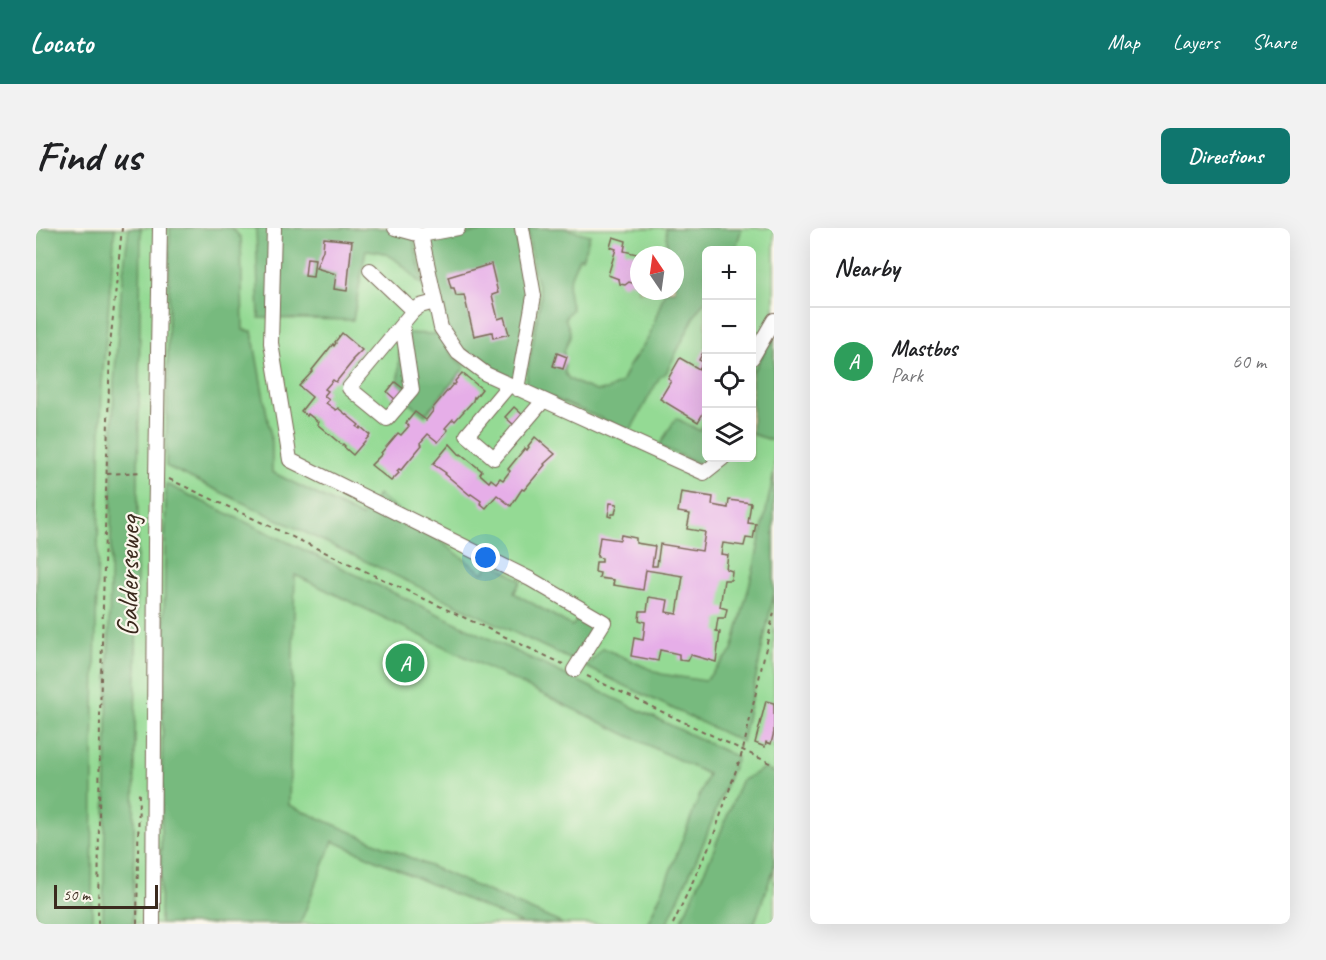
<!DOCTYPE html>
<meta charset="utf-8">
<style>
:root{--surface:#fff;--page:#f2f2f2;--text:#202124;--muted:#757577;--line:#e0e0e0;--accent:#0f766e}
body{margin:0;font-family:Caveat,sans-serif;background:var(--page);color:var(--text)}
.controls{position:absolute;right:18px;top:18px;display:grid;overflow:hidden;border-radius:9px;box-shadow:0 6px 24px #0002}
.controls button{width:54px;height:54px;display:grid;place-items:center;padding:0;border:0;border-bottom:2px solid var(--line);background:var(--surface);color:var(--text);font:30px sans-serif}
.compass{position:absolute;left:594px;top:18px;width:54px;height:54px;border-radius:50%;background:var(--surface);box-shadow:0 6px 24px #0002;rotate:347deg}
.scale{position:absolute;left:18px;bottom:15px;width:104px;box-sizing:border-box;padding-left:6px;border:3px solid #3b2a1e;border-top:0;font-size:16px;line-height:21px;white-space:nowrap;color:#3b2a1e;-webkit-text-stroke:4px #fbf7ec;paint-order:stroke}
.you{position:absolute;left:450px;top:330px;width:21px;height:21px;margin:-15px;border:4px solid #fff;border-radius:50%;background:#1a73e8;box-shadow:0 0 0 9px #1a73e833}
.badge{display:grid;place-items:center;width:39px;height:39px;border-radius:50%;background:var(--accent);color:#fff;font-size:20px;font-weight:700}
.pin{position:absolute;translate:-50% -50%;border:3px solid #fff;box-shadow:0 2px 6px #0006}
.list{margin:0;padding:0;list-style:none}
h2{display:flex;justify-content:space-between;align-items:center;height:78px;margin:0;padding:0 24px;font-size:26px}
h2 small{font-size:20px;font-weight:400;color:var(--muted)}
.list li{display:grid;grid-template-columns:39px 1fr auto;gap:18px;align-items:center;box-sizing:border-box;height:108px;padding:0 24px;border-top:2px solid var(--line)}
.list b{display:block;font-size:22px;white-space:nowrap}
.list p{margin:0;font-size:20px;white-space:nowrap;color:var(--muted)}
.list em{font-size:20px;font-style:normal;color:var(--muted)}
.icon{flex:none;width:33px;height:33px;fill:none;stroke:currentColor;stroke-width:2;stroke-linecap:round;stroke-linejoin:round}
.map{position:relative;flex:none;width:738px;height:696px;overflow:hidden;border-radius:9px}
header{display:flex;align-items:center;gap:36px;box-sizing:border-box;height:84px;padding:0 30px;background:var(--accent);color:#fff}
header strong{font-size:28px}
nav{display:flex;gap:33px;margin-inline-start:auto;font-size:21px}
.intro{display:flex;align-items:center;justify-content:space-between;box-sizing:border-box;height:144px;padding:0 36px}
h1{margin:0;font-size:42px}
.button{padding:15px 27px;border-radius:9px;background:var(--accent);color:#fff;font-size:21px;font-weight:700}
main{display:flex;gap:36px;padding:0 36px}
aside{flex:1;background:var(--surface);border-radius:9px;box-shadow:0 6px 24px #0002}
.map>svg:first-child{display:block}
.green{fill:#94da94;stroke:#688259;stroke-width:1.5;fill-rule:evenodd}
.forest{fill:#77ba7e;stroke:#59724e;stroke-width:1.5}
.building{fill:#e6aee8}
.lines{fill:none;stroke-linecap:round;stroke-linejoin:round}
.minor-casing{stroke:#7b6856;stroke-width:16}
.path{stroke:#7b6856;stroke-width:2;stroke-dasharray:4.5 4.5;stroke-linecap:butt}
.minor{stroke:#fff;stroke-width:14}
.labels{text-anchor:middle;stroke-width:4.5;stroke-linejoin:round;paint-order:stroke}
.street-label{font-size:30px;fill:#3b2a1e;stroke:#fbf7ec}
</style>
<header>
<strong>Locato</strong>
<nav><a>Map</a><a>Layers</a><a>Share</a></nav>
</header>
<div class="intro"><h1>Find us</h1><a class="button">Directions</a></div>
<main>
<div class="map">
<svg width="738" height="696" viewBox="0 0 738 696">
<rect width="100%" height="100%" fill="#fbf7ec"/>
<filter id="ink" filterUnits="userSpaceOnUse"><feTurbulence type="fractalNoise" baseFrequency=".0167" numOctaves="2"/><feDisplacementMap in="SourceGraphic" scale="12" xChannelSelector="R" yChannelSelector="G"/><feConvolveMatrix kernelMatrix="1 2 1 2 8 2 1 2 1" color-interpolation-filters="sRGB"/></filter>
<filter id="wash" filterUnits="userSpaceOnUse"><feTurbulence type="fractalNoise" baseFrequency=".008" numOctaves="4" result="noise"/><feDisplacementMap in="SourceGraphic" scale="24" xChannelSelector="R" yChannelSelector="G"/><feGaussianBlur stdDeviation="1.35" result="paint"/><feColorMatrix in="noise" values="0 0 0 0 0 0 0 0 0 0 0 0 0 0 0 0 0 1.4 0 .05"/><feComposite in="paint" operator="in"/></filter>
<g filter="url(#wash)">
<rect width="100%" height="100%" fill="#f3dcbd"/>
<!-- green -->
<path class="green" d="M0,0H738V696H718L735,646L711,696H0ZM670,22H716V230H670ZM603,27H639V63H603Z"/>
<!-- forest -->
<g class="forest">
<path d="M0,0H79L66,156L57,521L56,696H0Z"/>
<path d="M93,0H105L97,696H67L78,156L86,52Z"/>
<path d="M134,0H196L205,10L207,102L216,103L236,215V244L326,289L342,267L447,345L455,333L485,353L478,365L536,398L545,388L560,396L536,432L130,238Z"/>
<path d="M220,0H375L388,59C368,40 359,23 330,22L317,92L223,90Z"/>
<path d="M469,0H480L485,44L493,71L478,154L455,144L426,121L407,94L391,14L395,11Z"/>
<path d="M492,0H527L554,7L546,30L543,29C534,51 528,56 536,81L529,90L534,103V109L528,123L529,145L533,151L545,157L560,163L571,162L585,155L593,138L613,109L629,63H639V27H632L630,0H706L699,22H670V71L662,82L630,145L624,149L594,203L489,158L505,68L497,40Z"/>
<path d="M364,105L402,106L416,127L429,139L389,187L362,166Z"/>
<path d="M738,108V213L716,206V145Z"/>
<path d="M640,190L664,203L670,193V230H674L664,236L623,218Z"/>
<path d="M738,245V365L706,514L550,439L567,420L625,446L669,453L696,423L718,339Z"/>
<path d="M130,256L701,529L665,621L631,696H611L628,659L672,546L259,347L253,577L527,696H486L297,613L264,696H124Z"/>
<path d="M728,540L738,545V640L718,696H644L676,626L705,553Z"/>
</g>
<g id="blocks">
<!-- building -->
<g class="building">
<path d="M577,9L590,13L588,23L601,26L603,57L593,54L589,57L584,56L583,51L572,47L580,21L574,19Z"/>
<path d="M288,10L316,13L311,63L298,61L300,46L280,40L287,22Z"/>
<path d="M271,30L279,31L277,49L269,48Z"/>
<path d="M455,36L462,65L456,67L462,91L468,89L473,106L457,110L456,104L438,108L428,67L420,68L418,60H415L412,49Z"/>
<path d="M306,105L326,122L316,132L317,133L300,154L297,152L289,161L292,163L288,168L293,172L290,175L300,182L302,180L323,197L321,199L324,201L325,199L334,207L317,227L308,219L309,218L307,216L306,217L281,196L282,194L272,186L271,188L265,183L276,169L263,158L277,143L276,142L297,116L298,118L300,115L299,114Z"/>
<path d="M670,119V180L662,194L624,171L635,153L632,151L644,130L663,141L667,134L663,132Z"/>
<path d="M521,125L531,129L527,141L517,138Z"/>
<path d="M426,145L446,161L439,170L438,169L437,173L419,193L417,191L409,200L412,202L402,214L392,206L384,215L386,217L365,242L363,241L361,243L363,245L355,253L335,237L346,226L345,225L362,205L365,207L373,198L370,195L379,184L390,192L397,183L396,181L417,156L418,157L420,155L419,153Z"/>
<path d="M359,154L369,162L361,173L351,164Z"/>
<path d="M478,179L488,188L479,198L469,189Z"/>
<path d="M499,209L519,226L508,236L509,237L488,262L486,261L475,278L461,267L450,280L444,275L445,273L435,266L434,267L409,246L410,245L397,236L414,216L424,227L425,226L446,243L444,246L453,254L455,251L460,255L464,250L467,252L474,243L472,241L489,220L491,222L493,219L492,218Z"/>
<path d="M645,264L677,269L676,277L692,280L693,272L715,275L712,295L720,296L717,311L710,310L708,318L687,315L685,326L692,327L690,341L696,343L695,352H688L684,379L691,381L689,390H682L680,403L684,404L680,434L655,427L652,433L643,432V426L624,422L622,433L595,428L598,410L607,412L609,394L603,392L604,383H611L613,369L632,372L630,384L641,386L647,348L610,342L607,362L577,357L578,352L563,350L564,345L559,344L560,334H566V330L561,329L564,309L584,312L585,307L600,310V315L619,318L616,338H621L624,316L666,323L669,304L651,301L654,286L642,284Z"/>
<path d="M574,275L581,276L579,286H576L575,289L572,288Z"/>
<path d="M730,473L738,475V504L735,516L730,514L729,519L719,515Z"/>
</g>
</g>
</g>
<g filter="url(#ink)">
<use href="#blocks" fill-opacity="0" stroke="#7b6856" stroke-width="1.5"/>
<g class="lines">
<defs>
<g id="minor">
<path d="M238,0L235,115L254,232L494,351L568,394L538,442"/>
<path d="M359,0L385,7L422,0"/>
<path d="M385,7L405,100L422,125L450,146L668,245L687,230"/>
<path d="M334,42L377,83"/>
<path d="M366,96L376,162L351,191L313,160L377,83L384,78L399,74"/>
<path d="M716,130L738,92"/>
<path d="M473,157L431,207L458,230L507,173"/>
<path d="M481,161L498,68L486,0"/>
<path d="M117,696L119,316L124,0"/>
</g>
</defs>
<!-- minor casing -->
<use href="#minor" class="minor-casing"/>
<!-- path -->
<g class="path">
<path d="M71,246L106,244"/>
<path d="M133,251L527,436"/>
<path d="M551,448L738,537"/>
<path d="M62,696L64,488L74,118L86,0"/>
<path d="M101,696L103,561"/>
<path d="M637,696L676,612L707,522L738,384"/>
</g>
<!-- minor -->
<use href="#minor" class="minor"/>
</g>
</g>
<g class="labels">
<!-- street labels -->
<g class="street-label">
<text transform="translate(92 348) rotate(-89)" y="10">Galderseweg</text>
</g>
</g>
</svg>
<div class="controls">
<button>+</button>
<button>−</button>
<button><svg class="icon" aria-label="locate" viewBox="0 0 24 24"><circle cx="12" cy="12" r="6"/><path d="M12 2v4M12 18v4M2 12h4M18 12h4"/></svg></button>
<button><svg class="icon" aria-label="layers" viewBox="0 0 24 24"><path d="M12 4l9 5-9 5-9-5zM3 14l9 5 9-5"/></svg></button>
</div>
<svg class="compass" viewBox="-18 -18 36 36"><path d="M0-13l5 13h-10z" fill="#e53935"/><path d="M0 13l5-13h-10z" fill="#757577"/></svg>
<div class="scale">50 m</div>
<div class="you"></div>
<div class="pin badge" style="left:369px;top:435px;background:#2e9e5b">A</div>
</div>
<aside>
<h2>Nearby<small></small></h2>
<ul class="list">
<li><span class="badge" style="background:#2e9e5b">A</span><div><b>Mastbos</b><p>Park</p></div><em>60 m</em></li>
</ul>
</aside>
</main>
